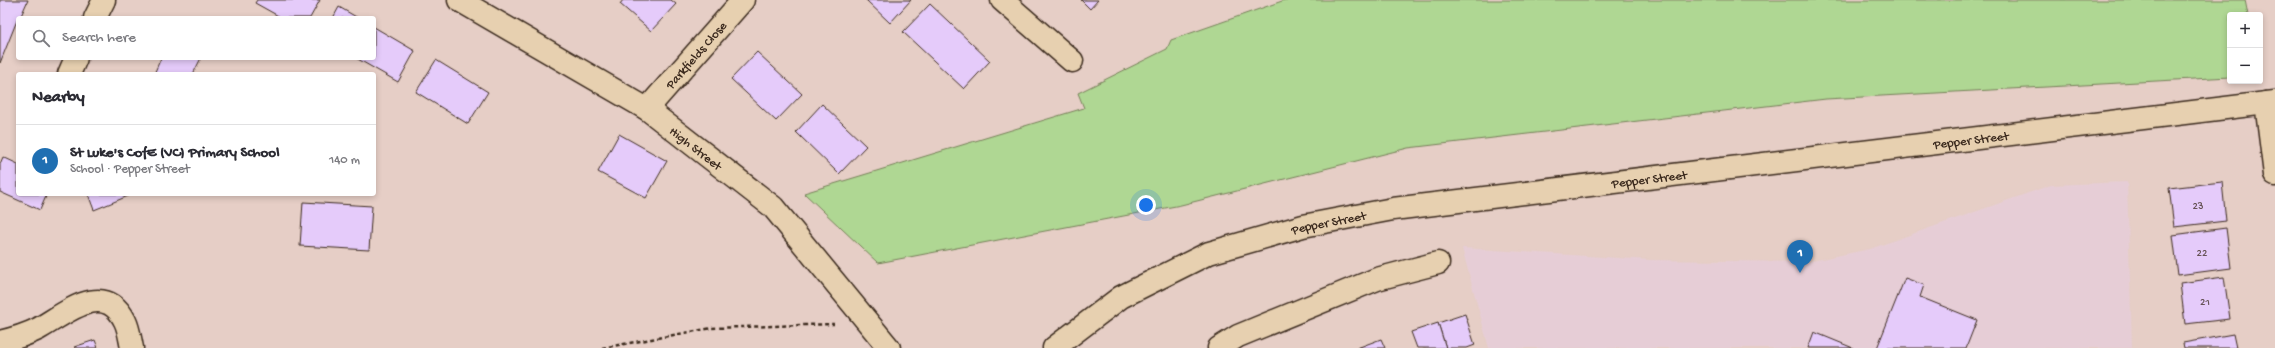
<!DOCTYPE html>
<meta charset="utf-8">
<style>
:root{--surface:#fff;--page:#f7f7f7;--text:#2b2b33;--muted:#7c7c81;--line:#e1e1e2;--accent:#1f6fb2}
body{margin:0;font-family:"Gochi Hand",sans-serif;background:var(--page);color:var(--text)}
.controls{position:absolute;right:12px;top:12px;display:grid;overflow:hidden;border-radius:4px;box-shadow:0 2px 6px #0003}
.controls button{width:36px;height:36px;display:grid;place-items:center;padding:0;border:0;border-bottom:1px solid var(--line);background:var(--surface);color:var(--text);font:20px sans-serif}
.you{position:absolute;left:1146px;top:205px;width:14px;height:14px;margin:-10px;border:3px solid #fff;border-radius:50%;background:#1a73e8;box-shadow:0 0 0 6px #1a73e833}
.badge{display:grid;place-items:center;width:26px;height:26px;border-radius:50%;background:var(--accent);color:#fff;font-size:13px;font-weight:700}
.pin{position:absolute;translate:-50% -33px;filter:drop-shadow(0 1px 2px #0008)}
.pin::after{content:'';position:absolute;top:21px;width:14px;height:12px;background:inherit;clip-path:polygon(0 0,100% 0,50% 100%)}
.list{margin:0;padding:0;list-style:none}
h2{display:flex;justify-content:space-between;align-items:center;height:52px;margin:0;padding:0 16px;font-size:17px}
h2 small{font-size:13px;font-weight:400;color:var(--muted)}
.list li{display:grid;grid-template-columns:26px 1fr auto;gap:12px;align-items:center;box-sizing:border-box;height:72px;padding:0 16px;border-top:1px solid var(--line)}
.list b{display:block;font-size:15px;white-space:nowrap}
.list p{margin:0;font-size:13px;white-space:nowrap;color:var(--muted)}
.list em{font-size:13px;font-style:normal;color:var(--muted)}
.icon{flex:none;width:22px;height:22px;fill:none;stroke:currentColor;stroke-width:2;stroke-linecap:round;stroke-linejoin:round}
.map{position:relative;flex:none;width:2275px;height:348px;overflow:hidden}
.search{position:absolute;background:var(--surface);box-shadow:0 2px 6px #0003;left:16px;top:16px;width:360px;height:44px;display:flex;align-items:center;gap:10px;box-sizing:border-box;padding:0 14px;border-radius:4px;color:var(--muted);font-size:15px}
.panel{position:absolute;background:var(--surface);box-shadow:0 2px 6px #0003;left:16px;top:72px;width:360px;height:124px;border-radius:4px}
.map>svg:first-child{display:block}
.built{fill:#e6cdd6}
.green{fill:#afd793;stroke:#758058}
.building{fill:#e5cbfa;stroke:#3b2a1e}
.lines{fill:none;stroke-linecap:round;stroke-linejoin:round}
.minor-casing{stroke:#3b2a1e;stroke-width:25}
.major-casing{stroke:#3b2a1e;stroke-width:25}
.path{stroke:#3b2a1e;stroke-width:2.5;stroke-dasharray:4 3;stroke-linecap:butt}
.minor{stroke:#e7d0b0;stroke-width:22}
.major{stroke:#e7d0b0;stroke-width:22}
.labels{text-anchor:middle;stroke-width:3;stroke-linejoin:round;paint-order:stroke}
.number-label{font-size:11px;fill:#665255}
.street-label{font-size:13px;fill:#3b2a1e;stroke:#e7d0b0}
</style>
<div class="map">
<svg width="2275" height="348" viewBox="0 0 2275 348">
<rect width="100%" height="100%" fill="#e6cec6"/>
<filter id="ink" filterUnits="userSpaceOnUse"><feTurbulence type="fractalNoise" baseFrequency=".025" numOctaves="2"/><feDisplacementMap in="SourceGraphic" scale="8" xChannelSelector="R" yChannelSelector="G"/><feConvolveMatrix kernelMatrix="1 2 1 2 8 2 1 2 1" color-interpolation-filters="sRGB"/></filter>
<g filter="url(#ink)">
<!-- built -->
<path class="built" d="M2127,182L2132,348H1489L1462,248L1650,260L1807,262L1870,249L2051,185Z"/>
<!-- green -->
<path class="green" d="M1285,0H2245L2248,15H2230V77L1826,99L1408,148L1181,205L878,263L804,193L1084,108L1078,93L1167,49L1171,40Z"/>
<!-- building -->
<g class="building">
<path d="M0,0H28L20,18H18L0,63Z"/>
<path d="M257,0H320L310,18H282L255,3Z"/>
<path d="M623,0H671L676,4L651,31L620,4Z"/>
<path d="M866,0H911L890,23Z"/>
<path d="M1081,0H1098L1090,9Z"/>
<path d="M930,4L990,61L964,89L903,32Z"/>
<path d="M339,7L358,18H333Z"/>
<path d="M374,27L415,51L398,82L356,58H374Z"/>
<path d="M757,52L802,94L776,121L731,79Z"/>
<path d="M161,58H201L193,74H154Z"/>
<path d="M436,60L488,92L468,124L416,92Z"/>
<path d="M822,104L866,146L839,174L796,132Z"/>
<path d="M619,134L667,161L646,198L598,172Z"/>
<path d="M3,157L18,164V194H47L40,210L0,192V164Z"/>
<path d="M2222,182L2226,221L2174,227L2169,188Z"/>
<path d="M88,194H133L94,210Z"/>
<path d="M303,202L372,206L369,250L300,246Z"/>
<path d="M2226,228L2231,268L2178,275L2173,235Z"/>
<path d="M2224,277L2230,319L2185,324L2180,283Z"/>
<path d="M1905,278L1924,285L1920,297L1977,320L1966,348H1877Z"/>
<path d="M1465,314L1475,345L1467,348H1446L1438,323Z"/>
<path d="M1438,323L1446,348H1417L1411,332Z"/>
<path d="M1814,332L1853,348H1808Z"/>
<path d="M2233,334L2236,348H2184L2183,343Z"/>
<path d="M1381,339L1385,348H1357Z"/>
<path d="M95,340L98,348H75L74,347Z"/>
</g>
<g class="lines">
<defs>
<g id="minor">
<path d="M1002,0L1072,61"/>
<path d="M95,18L104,0"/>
<path d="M69,74L76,58"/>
<path d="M2266,103L2275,175"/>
<path id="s1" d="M647,109L743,0"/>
<path d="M0,342C12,339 26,335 38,329C65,314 104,279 125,321C129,329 130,339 132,348"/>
<path d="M1219,348L1238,336L1377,279L1438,263"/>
</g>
<g id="major">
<path id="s2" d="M459,0L647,109L773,207L889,348"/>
<path id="s3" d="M1054,348L1121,297L1209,253L1303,226L1393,209L2275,102"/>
</g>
</defs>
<!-- minor casing -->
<use href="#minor" class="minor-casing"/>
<!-- major casing -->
<use href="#major" class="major-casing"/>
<!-- path -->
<path class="path" d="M602,348L712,328L834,324"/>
<!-- minor -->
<use href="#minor" class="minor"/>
<!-- major -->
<use href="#major" class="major"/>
</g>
</g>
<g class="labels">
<!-- number labels -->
<g class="number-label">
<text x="2198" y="209">23</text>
<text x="2202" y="256">22</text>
<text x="2205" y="305">21</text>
</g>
<!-- street labels -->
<g class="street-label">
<text dy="5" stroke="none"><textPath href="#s1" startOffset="73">Parkfields Close</textPath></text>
<text dy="5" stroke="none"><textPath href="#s3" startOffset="954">Pepper Street</textPath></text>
<text dy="5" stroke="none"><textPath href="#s2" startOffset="280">High Street</textPath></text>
<text dy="5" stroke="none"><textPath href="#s3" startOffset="630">Pepper Street</textPath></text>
<text dy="5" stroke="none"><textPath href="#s3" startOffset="306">Pepper Street</textPath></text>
</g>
</g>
</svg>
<div class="controls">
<button>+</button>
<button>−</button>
</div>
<div class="you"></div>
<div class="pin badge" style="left:1800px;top:273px">1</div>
<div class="search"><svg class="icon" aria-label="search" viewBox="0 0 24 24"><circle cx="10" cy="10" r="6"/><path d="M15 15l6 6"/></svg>Search here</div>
<section class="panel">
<h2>Nearby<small></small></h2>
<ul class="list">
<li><span class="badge">1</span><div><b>St Luke's CofE (VC) Primary School</b><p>School · Pepper Street</p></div><em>140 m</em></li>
</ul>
</section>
</div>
